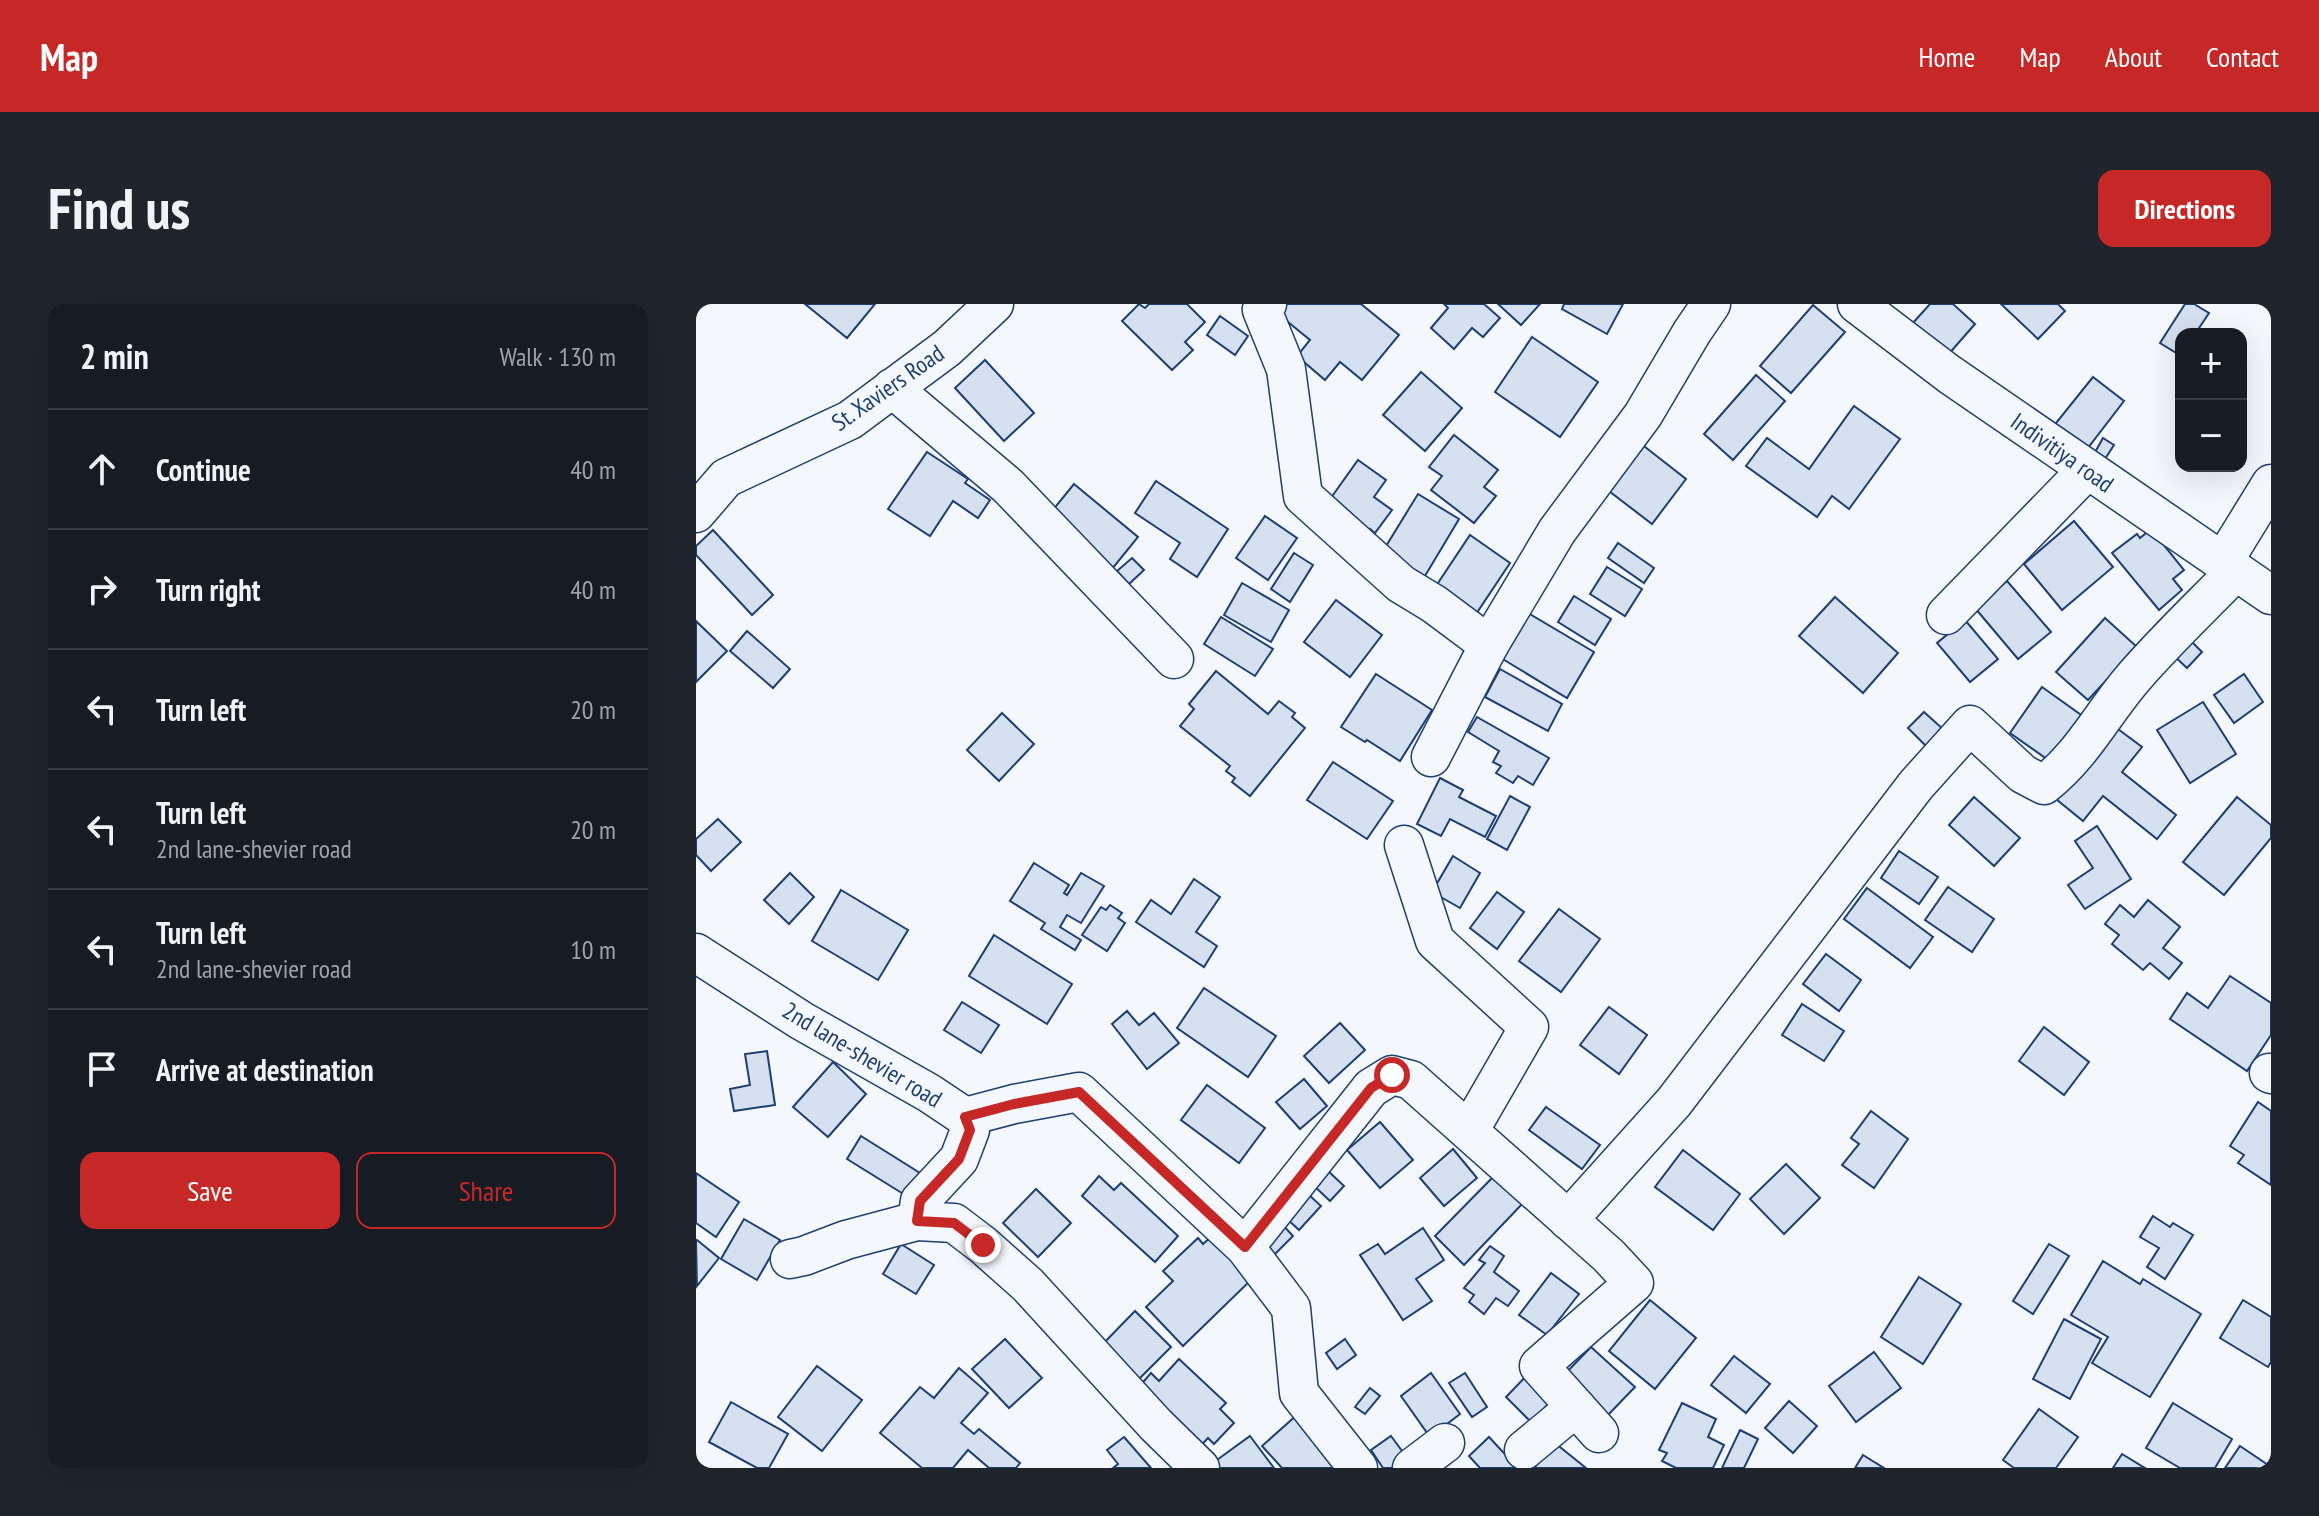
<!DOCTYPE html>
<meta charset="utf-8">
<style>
:root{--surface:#171b24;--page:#20242c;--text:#f1f3f6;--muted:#9ea1a6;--line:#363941;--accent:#c62828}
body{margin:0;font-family:"PT Sans Narrow",sans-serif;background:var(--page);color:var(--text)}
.controls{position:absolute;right:24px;top:24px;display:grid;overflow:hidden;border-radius:16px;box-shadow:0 8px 32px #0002}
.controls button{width:72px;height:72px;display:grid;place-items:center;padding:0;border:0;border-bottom:2px solid var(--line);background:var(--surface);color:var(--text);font:40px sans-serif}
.stop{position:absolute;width:24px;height:24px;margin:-18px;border:6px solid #c62828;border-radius:50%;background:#fff}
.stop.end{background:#c62828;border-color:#fff;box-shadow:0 2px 8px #0008}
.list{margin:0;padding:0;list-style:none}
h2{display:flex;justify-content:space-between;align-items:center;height:104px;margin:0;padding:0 32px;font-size:34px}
h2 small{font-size:26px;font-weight:400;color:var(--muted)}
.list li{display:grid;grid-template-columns:52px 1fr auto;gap:24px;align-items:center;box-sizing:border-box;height:120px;padding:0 32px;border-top:2px solid var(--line)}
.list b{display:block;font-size:30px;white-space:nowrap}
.list p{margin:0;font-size:26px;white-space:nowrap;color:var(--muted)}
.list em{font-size:26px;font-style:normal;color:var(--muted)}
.actions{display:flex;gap:16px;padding:24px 32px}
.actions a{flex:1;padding:18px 0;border:2px solid var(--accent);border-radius:16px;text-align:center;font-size:28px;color:var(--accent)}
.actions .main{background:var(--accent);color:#fff}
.icon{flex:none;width:44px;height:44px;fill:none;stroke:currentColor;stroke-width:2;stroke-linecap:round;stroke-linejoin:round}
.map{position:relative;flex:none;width:1575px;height:1164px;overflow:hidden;border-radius:16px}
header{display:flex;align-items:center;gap:48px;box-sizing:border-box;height:112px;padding:0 40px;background:var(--accent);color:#fff}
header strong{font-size:38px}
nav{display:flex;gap:44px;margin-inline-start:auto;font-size:28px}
.intro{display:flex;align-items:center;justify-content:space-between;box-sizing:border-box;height:192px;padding:0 48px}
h1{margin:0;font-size:56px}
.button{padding:20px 36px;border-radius:16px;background:var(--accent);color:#fff;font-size:28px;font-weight:700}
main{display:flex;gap:48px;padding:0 48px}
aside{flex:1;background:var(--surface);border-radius:16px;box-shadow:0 8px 32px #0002}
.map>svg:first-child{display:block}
.building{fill:#d5e0f0;stroke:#1d3f73;stroke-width:2}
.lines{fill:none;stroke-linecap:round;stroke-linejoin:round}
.minor-casing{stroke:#1d3f73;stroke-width:41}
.minor{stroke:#f4f7fb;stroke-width:38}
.route{stroke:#c62828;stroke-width:10}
.labels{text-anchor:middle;stroke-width:6;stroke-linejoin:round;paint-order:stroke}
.street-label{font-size:24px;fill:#1d3f73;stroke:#f4f7fb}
</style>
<header>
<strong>Map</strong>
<nav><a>Home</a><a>Map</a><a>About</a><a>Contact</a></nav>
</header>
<div class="intro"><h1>Find us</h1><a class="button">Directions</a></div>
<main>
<aside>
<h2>2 min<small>Walk · 130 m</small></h2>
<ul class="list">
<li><svg class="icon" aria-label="ahead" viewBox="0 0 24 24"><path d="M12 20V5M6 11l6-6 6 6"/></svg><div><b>Continue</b></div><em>40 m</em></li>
<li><svg class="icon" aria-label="right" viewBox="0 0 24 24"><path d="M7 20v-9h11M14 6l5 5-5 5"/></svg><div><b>Turn right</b></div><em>40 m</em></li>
<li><svg class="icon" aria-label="left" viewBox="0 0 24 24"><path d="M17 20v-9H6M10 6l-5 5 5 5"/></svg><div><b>Turn left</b></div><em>20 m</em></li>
<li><svg class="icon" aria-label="left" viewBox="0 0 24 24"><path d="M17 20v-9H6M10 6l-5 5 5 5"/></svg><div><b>Turn left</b><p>2nd lane-shevier road</p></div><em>20 m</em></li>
<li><svg class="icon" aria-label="left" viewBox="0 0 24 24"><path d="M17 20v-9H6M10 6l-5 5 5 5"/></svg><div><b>Turn left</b><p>2nd lane-shevier road</p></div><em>10 m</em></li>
<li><svg class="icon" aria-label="arrive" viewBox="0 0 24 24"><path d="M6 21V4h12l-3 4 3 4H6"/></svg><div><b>Arrive at destination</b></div></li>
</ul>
<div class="actions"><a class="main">Save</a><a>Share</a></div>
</aside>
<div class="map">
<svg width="1575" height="1164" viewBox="0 0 1575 1164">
<rect width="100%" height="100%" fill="#f4f7fb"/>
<!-- building -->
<g class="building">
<path d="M109,0H179L151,34Z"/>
<path d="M443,0L449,4L453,0H491L509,18L489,38L497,46L476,66L426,17Z"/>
<path d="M581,0H665L703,31L666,76L644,58L629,76L601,52L614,36L576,5Z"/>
<path d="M748,0H788L804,14L787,33L776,24L758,45L735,24L752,4Z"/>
<path d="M802,0H844L825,21Z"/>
<path d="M868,0H927L911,30L866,5Z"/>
<path d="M1234,0H1257L1279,20L1251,52L1216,20Z"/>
<path d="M1305,0H1362L1369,7L1342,35Z"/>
<path d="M1489,0H1498L1513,9L1499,30H1485V52L1464,39Z"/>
<path d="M1117,1L1149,28L1095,89L1064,62Z"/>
<path d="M524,12L552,32L539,51L511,31Z"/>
<path d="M836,33L902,78L864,133L799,88Z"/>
<path d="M289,56L338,109L308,137L259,84Z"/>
<path d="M725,68L766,104L729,147L687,111Z"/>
<path d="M1060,71L1089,97L1037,156L1008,130Z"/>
<path d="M1397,73L1428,97L1388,149L1356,124Z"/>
<path d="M1158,102L1204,135L1153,205L1136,192L1121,213L1050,162L1071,134L1113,165Z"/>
<path d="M758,131L802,166L788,183L800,192L778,219L735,186L746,172L733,163Z"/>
<path d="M1407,134L1418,141L1407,158L1397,152Z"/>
<path d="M944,139L990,175L956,220L909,184Z"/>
<path d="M231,148L272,175L269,179L294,196L282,214L257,197L234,232L192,205Z"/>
<path d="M662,156L690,176L678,193L696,206L679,229L674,225L669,233L632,198Z"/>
<path d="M460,177L532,225L501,273L474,255L484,239L439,209Z"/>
<path d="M378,180L442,233L416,265L352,212Z"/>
<path d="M722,190L763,215L726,277L684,252Z"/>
<path d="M569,212L601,234L572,276L540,254Z"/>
<path d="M1378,217L1417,263L1366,306L1328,260Z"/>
<path d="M1455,225L1488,266L1477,275L1486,286L1463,306L1416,249L1441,230L1444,234Z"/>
<path d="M17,226L77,291L56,311L0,251V242Z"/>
<path d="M774,231L814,259L778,313L738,285Z"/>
<path d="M922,239L958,264L948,279L912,254Z"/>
<path d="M598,249L617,261L594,298L575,285Z"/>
<path d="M436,254L448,266L433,280L421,267Z"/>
<path d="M911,263L946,285L929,312L894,290Z"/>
<path d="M1311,277L1355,328L1322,355L1279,304Z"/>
<path d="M546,279L593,306L575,338L528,311Z"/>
<path d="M878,292L915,315L899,341L862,318Z"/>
<path d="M1139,293L1202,349L1167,389L1103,332Z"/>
<path d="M640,296L686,331L654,373L608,338Z"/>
<path d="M827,306L898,348L871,394L800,351Z"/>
<path d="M525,313L577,345L559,372L508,340Z"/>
<path d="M1409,314L1441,343L1392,396L1360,368Z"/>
<path d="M1269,316L1302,355L1274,378L1241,339Z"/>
<path d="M0,317L31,347L0,378Z"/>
<path d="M51,327L94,365L77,384L34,347Z"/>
<path d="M1491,333L1506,348L1491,364L1475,349Z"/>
<path d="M804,365L866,400L852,427L789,393Z"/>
<path d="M520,367L572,410L583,397L599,409L596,413L609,424L554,492L536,478L539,474L530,467L534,462L484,422L498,405L493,400Z"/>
<path d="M680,370L736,406L704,457L671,436L669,438L645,423Z"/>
<path d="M1548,370L1567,398L1538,419L1518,391Z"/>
<path d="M1346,383L1388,413L1355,458L1314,429Z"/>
<path d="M1507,398L1540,450L1494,479L1461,426Z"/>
<path d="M1228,408L1248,426L1231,443L1212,424Z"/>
<path d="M306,409L338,440L303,477L271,446Z"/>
<path d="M781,413L853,454L837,481L822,472L817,479L800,469L805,462L797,458L803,447L772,428Z"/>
<path d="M1418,422L1446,443L1426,468L1480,511L1461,535L1407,492L1387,517L1360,495Z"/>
<path d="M637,458L697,497L671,535L611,496Z"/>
<path d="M744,474L767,486L763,493L800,512L789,533L754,515L745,532L721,520Z"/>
<path d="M814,492L834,503L811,546L791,535Z"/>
<path d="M1278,493L1324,534L1298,562L1253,521Z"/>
<path d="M1541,493L1575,521V534L1528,591L1487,558Z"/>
<path d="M22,515L45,538L15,567L0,551V535Z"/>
<path d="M1401,522L1435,575L1389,605L1372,581L1397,564L1379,537Z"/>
<path d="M1203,547L1242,573L1223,600L1185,574Z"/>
<path d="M757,552L784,569L764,604L736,588Z"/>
<path d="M338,559L373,581L368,589L371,591L385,569L408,582L385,619L371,611L364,623L385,636L379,646L345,625L349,619L314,597Z"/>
<path d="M94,569L118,593L93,620L68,596Z"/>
<path d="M498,575L524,593L500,628L521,642L508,663L440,618L455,596L475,610Z"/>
<path d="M1252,583L1298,615L1276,648L1229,616Z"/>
<path d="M1171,584L1237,633L1214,664L1148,615Z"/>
<path d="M145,586L212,626L182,676L116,637Z"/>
<path d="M801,588L828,608L801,645L774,624Z"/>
<path d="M1452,596L1484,623L1467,644L1486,659L1473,675L1454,659L1447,666L1416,640L1423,631L1409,620L1424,601L1438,613Z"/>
<path d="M414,601L426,609L422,614L429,619L411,647L386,631L405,603L410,606Z"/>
<path d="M863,605L904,635L865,688L823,657Z"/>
<path d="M298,631L376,680L351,720L273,672Z"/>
<path d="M1130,650L1165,676L1143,707L1107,680Z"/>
<path d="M1534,672L1575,699V731L1551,767L1474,715L1491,689L1512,704Z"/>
<path d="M508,684L580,732L552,773L481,724Z"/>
<path d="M266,698L303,721L285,749L248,726Z"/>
<path d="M1106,700L1148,727L1128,757L1086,731Z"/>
<path d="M913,703L951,731L923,770L884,741Z"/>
<path d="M431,707L443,721L458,709L483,739L451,765L416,720Z"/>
<path d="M644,719L669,746L633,779L608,752Z"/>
<path d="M1348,723L1393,758L1368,791L1323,757Z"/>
<path d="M71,747L79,801L38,807L34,785L54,781L49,750Z"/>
<path d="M137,758L170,790L132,833L97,803Z"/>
<path d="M608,775L631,802L604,825L580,798Z"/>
<path d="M511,781L569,824L543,859L485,816Z"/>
<path d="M1562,798L1575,807V881L1542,859L1548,851L1534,842Z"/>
<path d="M850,803L904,841L886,865L833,826Z"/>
<path d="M1175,807L1212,835L1178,884L1146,861L1163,840L1155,834Z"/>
<path d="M684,818L717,856L684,884L651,846Z"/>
<path d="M165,832L224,869L209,891L151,855Z"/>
<path d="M757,845L781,874L748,902L724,874Z"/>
<path d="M987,846L1044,890L1017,926L959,883Z"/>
<path d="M1090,860L1124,894L1088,930L1054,895Z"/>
<path d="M629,864L648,882L634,897L615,879Z"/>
<path d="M0,869L43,898L20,933L0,919Z"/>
<path d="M800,870L828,898L768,961L739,932Z"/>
<path d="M403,872L418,886L425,879L482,932L459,958L386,892Z"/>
<path d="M340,885L375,919L342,953L307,919Z"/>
<path d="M611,889L625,902L603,926L589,913Z"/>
<path d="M1457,912L1474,923L1477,919L1497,931L1469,975L1451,963L1463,944L1444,933Z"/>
<path d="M48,915L84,936L61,976L25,955Z"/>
<path d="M584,918L597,932L577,952L563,938Z"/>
<path d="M727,924L748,956L720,975L736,997L707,1016L664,951L682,940L689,950Z"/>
<path d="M516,932L556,975L487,1042L450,1003L477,977L467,967L502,934L507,940Z"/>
<path d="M1,936L23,954L1,982L0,938Z"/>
<path d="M205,940L238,961L220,990L187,970Z"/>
<path d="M1353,940L1373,952L1337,1010L1317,997Z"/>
<path d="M794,942L808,952L798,968L823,987L812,1002L800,994L788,1010L773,998L778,991L768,984L789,959L783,956Z"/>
<path d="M1407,957L1444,980L1447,975L1505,1010L1454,1093L1396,1059L1412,1033L1375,1011Z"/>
<path d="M855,969L883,990L851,1031L823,1011Z"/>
<path d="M1223,973L1265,1000L1227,1060L1185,1033Z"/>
<path d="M954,996L1000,1034L959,1085L913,1047Z"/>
<path d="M1547,996L1575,1013V1058L1572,1063L1524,1034Z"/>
<path d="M439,1007L475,1043L437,1081L401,1046Z"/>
<path d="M1368,1015L1405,1035L1374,1095L1337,1075Z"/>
<path d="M309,1035L346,1074L313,1104L276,1065Z"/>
<path d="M649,1035L660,1051L641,1065L630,1049Z"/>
<path d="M895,1043L939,1083L910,1113L866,1073Z"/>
<path d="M1178,1048L1205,1084L1160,1118L1133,1082Z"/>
<path d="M1038,1052L1074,1080L1050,1109L1015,1081Z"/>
<path d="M483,1055L530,1099L524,1105L538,1119L518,1140L512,1134L500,1147L441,1085L455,1069L463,1077Z"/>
<path d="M121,1062L166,1096L126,1147L82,1113Z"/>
<path d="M263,1064L292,1089L265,1119L278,1130L283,1125L324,1159L320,1164H293L272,1146L257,1164H226L184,1129L224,1083L238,1094Z"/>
<path d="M837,1065L862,1090L835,1118L810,1093Z"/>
<path d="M735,1069L764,1110L734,1133L705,1092Z"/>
<path d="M769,1069L791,1103L776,1113L753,1079Z"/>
<path d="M674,1084L684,1092L669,1110L659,1103Z"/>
<path d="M1093,1097L1121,1122L1097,1149L1069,1124Z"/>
<path d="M35,1098L92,1130L73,1164H61L13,1138Z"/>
<path d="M986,1099L1020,1115L1012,1133L1028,1141L1017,1164H980L966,1157L971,1149L963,1146Z"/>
<path d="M1477,1099L1536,1135L1519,1164H1484L1450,1144Z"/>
<path d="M1343,1105L1382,1133L1360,1164H1318L1307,1156Z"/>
<path d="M602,1110L647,1164H586L566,1142Z"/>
<path d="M1044,1126L1062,1135L1048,1164H1026Z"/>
<path d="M554,1132L578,1164H517L514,1161Z"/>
<path d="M695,1132L712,1155L699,1164H687L675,1146Z"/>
<path d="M428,1133L455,1164H417L422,1160L411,1146Z"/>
<path d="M793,1133L819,1161L817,1164H784L773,1152Z"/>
<path d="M859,1139L890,1164H838Z"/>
<path d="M1544,1142L1575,1163V1164H1529Z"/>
<path d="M1426,1150L1449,1164H1417Z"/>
<path d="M1167,1151L1188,1164H1159Z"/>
</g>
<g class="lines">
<defs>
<g id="minor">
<path d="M571,0L566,6L590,65L607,192L705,280L738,300L793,341"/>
<path d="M1161,0L1253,70L1575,291"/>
<path d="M196,84L312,182L478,355"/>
<path d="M0,209L30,174L154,116L251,44L298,0"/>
<path d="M1527,258L1575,180"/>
<path d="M1250,311L1391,166"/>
<path d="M735,453L793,341L861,227L947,111L996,28L1015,0"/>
<path d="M708,541L739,637L833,723L773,827"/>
<path d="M0,649L106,717L233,789L269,813L274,826L263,855L224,897L221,917L258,919L287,941L332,981L460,1121L504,1164"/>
<path d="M1573,769L1575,770"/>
<path d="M269,813L318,800L383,788L549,943L595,1004L603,1089L662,1164"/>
<path d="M872,916L978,798L1220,481L1274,421L1327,470L1348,481C1388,449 1406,410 1438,373C1470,336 1506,302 1540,267"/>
<path d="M549,943L675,784L696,771L715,776L913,952L938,979L843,1062L903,1129"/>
<path d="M94,955L108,952L150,936L221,917"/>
<path d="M828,1146L880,1103"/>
<path d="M716,1164L749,1139"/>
</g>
</defs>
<!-- minor casing -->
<use href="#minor" class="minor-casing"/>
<!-- minor -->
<use href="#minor" class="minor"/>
</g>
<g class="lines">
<!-- route -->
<path class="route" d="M287,941L258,919L221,917L224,897L263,855L274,826L269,813L318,800L383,788L549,943L675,784L696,771"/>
</g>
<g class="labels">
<!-- street labels -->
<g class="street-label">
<text transform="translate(192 84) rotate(-35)" y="8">St. Xaviers Road</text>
<text transform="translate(1366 149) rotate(35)" y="8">Indivitiya road</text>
<text transform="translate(166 751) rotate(31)" y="8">2nd lane-shevier road</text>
</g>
</g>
</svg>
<div class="controls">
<button>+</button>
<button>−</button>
</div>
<div class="stop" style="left:696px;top:771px"></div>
<div class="stop end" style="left:287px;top:941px"></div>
</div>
</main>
